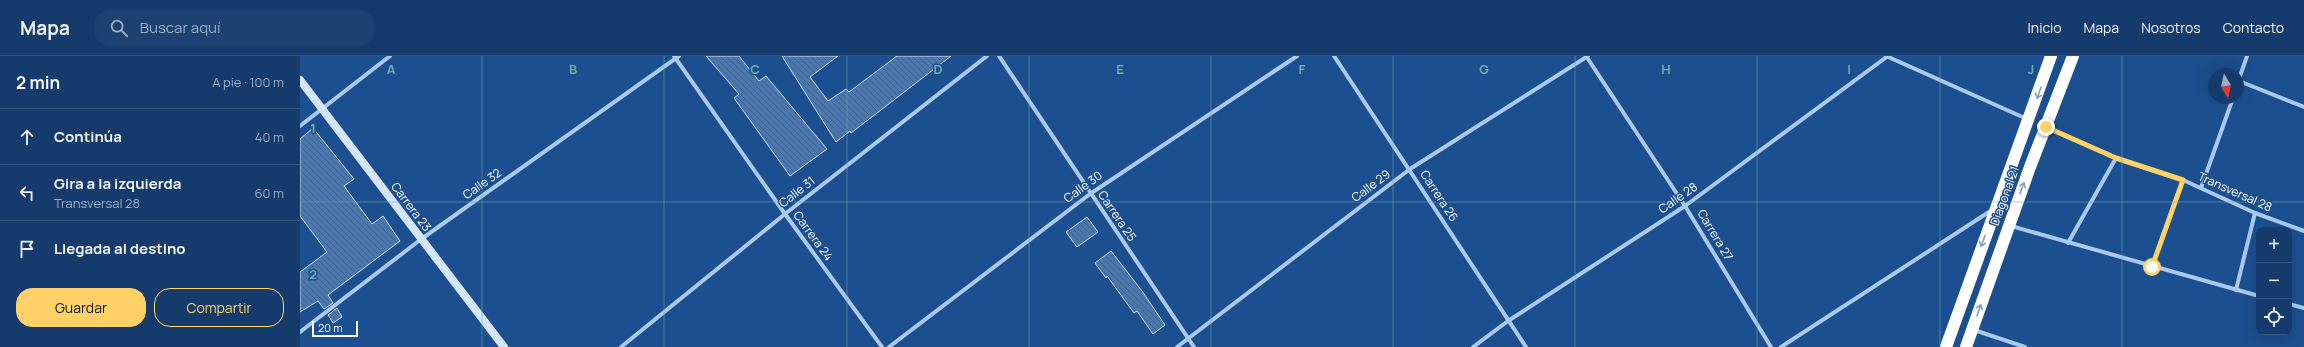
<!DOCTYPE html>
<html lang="es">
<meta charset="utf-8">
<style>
:root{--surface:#143b6b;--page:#1d4271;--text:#f1f3f6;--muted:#9dadc1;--line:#33557e;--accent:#ffd166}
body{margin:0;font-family:Manrope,sans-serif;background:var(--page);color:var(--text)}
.controls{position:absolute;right:12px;bottom:12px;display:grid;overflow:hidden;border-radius:8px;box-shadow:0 4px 16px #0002}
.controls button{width:36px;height:36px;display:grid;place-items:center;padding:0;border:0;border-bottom:1px solid var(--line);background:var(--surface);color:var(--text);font:20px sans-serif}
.compass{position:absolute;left:1908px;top:12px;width:36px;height:36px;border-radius:50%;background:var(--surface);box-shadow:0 4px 16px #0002;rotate:171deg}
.scale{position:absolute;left:12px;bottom:10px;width:46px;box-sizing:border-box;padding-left:4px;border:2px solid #fff;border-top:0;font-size:11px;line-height:14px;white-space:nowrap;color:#fff;-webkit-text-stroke:3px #1b4f8f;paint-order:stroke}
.stop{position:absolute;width:12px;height:12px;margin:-9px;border:3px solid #ffd166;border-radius:50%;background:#fff}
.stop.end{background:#ffd166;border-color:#fff;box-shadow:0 1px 4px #0008}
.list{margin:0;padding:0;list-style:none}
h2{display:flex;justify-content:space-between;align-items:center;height:52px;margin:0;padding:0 16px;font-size:17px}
h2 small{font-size:13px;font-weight:400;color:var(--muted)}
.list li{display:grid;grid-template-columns:26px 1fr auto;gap:12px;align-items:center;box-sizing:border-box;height:56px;padding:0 16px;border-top:1px solid var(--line)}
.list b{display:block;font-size:15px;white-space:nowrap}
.list p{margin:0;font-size:13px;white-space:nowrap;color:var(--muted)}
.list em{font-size:13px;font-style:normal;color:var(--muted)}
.actions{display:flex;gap:8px;padding:12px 16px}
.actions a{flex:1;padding:9px 0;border:1px solid var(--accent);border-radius:16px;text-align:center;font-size:14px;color:var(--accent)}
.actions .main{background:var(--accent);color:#111}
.icon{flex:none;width:22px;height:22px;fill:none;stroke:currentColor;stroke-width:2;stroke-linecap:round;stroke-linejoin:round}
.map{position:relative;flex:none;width:2004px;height:291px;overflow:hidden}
header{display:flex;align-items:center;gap:24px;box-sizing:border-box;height:56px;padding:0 20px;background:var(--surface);border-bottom:1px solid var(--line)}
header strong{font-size:19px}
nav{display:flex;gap:22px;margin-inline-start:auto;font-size:14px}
.search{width:280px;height:36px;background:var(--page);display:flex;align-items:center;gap:10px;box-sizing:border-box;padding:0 14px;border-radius:16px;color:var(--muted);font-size:15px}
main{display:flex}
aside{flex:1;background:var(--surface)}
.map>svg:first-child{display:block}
.building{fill:url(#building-back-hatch);stroke:#cfe3fa}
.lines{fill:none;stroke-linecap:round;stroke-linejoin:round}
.street{stroke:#a9c9ee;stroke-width:4}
.secondary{stroke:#d6e6fa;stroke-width:8}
.highway{stroke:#fff;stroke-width:12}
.oneway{stroke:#829ec1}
.route{stroke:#ffd166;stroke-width:5}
.grid{fill:none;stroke:#6fada8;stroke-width:1;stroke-opacity:0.55}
.labels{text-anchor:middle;stroke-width:3;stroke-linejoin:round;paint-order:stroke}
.street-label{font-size:12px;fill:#fff;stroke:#1b4f8f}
.grid-label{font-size:13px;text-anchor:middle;font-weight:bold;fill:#6fada8;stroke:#1b4f8f;stroke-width:3;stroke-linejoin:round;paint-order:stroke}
</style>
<header>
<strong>Mapa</strong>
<div class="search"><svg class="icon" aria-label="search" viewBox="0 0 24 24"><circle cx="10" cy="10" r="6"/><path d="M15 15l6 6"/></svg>Buscar aquí</div>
<nav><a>Inicio</a><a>Mapa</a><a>Nosotros</a><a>Contacto</a></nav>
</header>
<main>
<aside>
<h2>2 min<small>A pie · 100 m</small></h2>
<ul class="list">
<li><svg class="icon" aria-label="ahead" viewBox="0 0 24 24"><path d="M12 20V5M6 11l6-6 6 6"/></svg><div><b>Continúa</b></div><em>40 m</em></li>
<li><svg class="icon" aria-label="left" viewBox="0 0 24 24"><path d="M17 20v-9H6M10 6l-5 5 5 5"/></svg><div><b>Gira a la izquierda</b><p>Transversal 28</p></div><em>60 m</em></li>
<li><svg class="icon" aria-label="arrive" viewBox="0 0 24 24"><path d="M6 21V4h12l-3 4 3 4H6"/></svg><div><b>Llegada al destino</b></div></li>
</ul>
<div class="actions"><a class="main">Guardar</a><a>Compartir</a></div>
</aside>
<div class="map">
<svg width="2004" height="291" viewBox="0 0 2004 291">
<defs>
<pattern id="building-back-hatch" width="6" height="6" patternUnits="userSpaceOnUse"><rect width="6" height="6" fill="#4478b7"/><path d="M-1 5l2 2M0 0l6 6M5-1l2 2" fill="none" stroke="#486282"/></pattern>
</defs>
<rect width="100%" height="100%" fill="#1b4f8f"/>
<!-- building -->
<g class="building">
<path d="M406,0H439L459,25L466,20L527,93L490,120L434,42L439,38Z"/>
<path d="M482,0H538L510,21L528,45L546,33L549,36L597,0H651L551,77L550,75L536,86Z"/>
<path d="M13,72L54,123L44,130L72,168L83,160L100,185L28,239L33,247L24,253L18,245L0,256V216L27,196L0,160V83Z"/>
<path d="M787,161L798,176L777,191L766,176Z"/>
<path d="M811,195L842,235L865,269L853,278L837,255L834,257L807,220L806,222L795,207Z"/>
<path d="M37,252L42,261L33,267L28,259Z"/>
</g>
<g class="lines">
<!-- street -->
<g class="street">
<path d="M374,0L485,158L582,291"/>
<path d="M699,0L894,291"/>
<path d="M1034,0L1226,291"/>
<path d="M1286,0L1385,150L1471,291"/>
<path d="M1586,0L1727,63"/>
<path d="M1939,25L2004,51"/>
<path d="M1938,26L1947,0"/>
<path d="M0,70L90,0"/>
<path d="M1747,72L1816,102L1883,124L1955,157L2004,175"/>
<path d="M1901,132L1933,42"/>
<path d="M1711,170L1959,240"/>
<path d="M1768,187L1816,102"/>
<path d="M1852,211L1883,124"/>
<path d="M1936,234L1955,157"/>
<path d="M1989,248L2004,252"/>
<path d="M1674,274L1725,291"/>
<path d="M0,276L120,184L379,0"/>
<path d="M321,291L485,158L687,0"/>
<path d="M589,291L790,138L997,0"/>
<path d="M877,291L1110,113L1288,0"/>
<path d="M1173,291L1208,265L1385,150L1588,0"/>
<path d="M1481,291L1692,154"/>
</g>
<!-- secondary -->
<path class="secondary" d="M0,24L204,291"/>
<!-- highway -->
<g class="highway">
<path d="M1646,291L1751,0"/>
<path d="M1666,291L1730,111L1773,0"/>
</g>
</g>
<!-- one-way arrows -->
<defs><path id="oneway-shaft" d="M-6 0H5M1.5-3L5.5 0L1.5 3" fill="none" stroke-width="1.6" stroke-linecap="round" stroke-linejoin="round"/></defs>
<g class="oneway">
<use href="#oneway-shaft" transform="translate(1739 37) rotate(109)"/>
<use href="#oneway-shaft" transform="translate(1722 132) rotate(-70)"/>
<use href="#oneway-shaft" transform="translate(1683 185) rotate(110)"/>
<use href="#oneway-shaft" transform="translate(1679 254) rotate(-71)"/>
</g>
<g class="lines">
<!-- route -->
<path class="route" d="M1746,71L1816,102L1883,124L1852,211"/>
</g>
<!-- grid -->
<path class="grid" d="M182,0V291M364,0V291M547,0V291M729,0V291M911,0V291M1093,0V291M1275,0V291M1457,0V291M1640,0V291M1822,0V291M0,146H2004"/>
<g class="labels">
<!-- street labels -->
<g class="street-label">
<text transform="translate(182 128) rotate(-35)" y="4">Calle 32</text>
<text transform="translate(1071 130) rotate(-37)" y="4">Calle 29</text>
<text transform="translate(783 131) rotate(-36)" y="4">Calle 30</text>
<text transform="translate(497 136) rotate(-38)" y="4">Calle 31</text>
<text transform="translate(1935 136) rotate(24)" y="4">Transversal 28</text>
<text transform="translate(1139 140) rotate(57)" y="4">Carrera 26</text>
<text transform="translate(1705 140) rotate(-70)" y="4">Diagonal 21</text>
<text transform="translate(1378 142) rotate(-35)" y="4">Calle 28</text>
<text transform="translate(111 151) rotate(53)" y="4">Carrera 23</text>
<text transform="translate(817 160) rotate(56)" y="4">Carrera 25</text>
<text transform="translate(1415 179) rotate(59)" y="4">Carrera 27</text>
<text transform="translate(513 180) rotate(54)" y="4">Carrera 24</text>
</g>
</g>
<g class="grid-label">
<text x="91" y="18">A</text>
<text x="273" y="18">B</text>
<text x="455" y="18">C</text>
<text x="638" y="18">D</text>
<text x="820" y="18">E</text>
<text x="1002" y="18">F</text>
<text x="1184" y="18">G</text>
<text x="1366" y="18">H</text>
<text x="1549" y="18">I</text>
<text x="1731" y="18">J</text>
<text x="13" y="77">1</text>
<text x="13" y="223">2</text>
</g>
</svg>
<div class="controls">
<button>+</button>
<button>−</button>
<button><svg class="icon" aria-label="locate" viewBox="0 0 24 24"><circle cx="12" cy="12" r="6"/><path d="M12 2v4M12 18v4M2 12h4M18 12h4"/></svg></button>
</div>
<svg class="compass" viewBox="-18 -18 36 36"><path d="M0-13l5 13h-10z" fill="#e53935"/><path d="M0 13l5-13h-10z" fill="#9dadc1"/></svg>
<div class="scale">20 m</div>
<div class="stop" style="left:1852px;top:211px"></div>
<div class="stop end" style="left:1746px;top:71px"></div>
</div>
</main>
